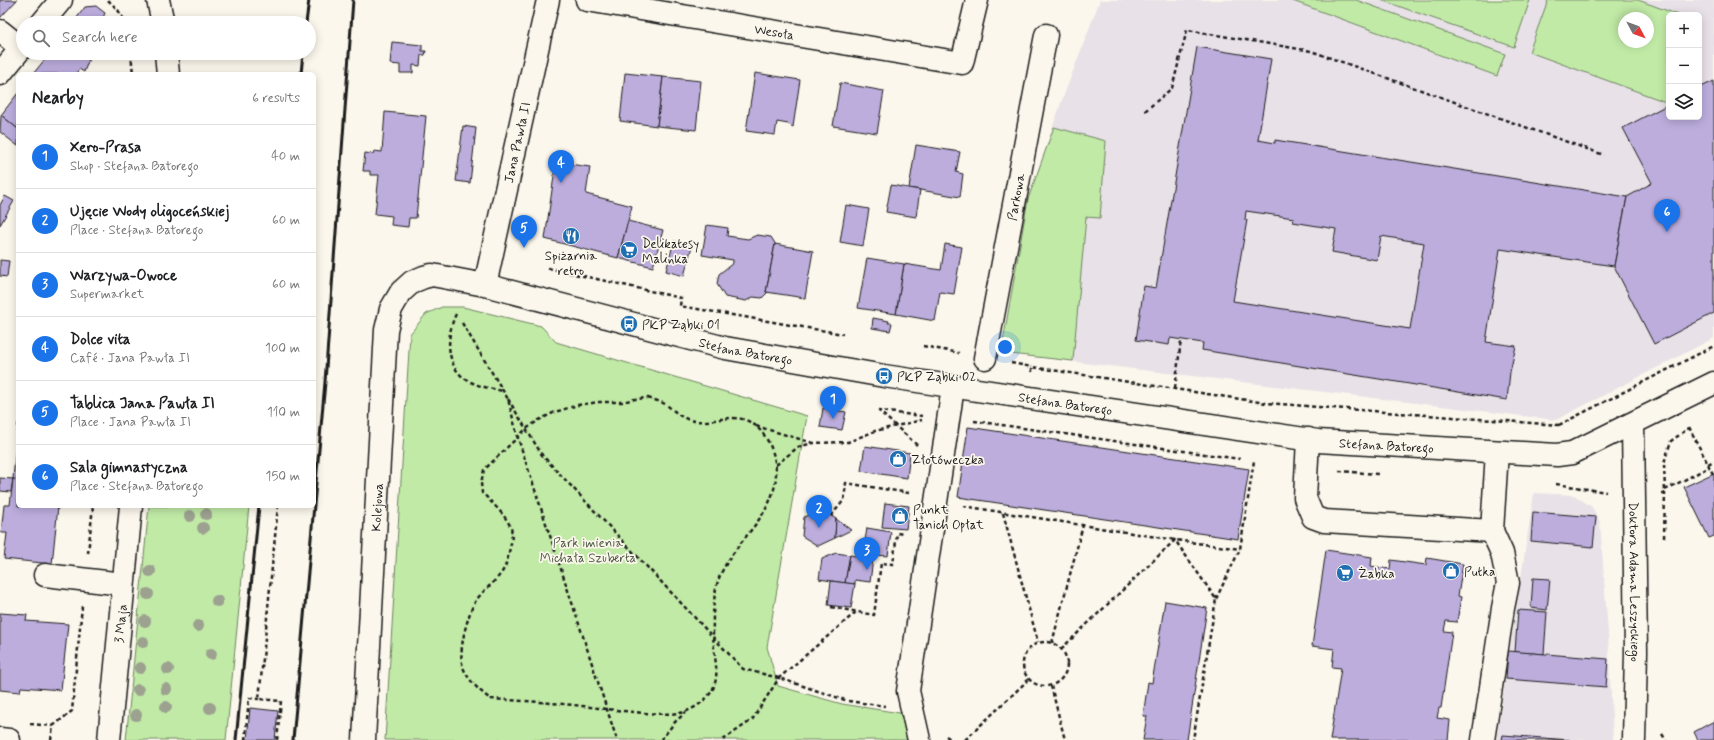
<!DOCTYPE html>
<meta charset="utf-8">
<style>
:root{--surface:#fff;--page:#f2f2f2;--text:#202124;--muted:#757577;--line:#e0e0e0;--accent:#1a73e8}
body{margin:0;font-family:Mynerve,sans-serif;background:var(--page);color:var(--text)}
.controls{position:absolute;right:12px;top:12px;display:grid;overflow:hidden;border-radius:6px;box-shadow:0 2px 10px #0003}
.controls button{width:36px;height:36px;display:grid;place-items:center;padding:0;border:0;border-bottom:1px solid var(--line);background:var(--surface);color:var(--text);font:20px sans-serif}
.compass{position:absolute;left:1618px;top:12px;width:36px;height:36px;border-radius:50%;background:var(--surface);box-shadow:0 2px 10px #0003;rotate:131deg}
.you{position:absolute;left:1005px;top:347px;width:14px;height:14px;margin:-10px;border:3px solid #fff;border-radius:50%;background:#1a73e8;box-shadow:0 0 0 6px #1a73e833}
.badge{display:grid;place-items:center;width:26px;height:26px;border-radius:50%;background:var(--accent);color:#fff;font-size:13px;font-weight:700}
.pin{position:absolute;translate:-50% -33px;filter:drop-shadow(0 1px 2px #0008)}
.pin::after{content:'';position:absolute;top:21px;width:14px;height:12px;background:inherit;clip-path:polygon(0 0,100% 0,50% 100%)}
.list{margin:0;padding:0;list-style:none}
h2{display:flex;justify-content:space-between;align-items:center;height:52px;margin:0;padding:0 16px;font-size:17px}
h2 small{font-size:13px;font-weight:400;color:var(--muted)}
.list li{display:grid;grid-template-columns:26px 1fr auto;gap:12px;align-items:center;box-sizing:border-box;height:64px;padding:0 16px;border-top:1px solid var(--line)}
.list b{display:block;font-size:15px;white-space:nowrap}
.list p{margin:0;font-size:13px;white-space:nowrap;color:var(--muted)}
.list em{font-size:13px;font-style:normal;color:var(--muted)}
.icon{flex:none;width:22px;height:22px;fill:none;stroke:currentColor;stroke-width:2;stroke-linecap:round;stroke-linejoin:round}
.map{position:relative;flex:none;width:1714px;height:740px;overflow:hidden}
.search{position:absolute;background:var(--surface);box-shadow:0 2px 10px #0003;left:16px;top:16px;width:300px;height:44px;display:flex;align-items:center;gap:10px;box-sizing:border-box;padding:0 14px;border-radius:22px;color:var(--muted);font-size:15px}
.panel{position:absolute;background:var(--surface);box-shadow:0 2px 10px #0003;left:16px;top:72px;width:300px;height:436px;border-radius:6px}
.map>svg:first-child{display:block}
.built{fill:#e8e1e8;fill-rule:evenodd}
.green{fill:#c1eaa6;stroke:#6e8361;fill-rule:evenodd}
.building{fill:#bcaddd;stroke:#1c1c1c;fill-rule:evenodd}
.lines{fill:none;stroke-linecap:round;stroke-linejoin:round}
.minor-casing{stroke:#1c1c1c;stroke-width:25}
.path{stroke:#1c1c1c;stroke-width:2.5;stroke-dasharray:4 3;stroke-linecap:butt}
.minor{stroke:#fbf7ec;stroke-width:22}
.rail{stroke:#1c1c1c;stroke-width:3}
.tree{fill:#9ca190}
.labels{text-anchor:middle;stroke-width:3.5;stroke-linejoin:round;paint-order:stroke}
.street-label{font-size:13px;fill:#1c1c1c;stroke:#fbf7ec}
.poi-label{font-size:13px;fill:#1c1c1c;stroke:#fbf7ec;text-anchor:start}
.park-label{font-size:13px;fill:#4e5a45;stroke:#fbf7ec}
</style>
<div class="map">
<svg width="1714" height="740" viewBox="0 0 1714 740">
<rect width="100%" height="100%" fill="#fbf7ec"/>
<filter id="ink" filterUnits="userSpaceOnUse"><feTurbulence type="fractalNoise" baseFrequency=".025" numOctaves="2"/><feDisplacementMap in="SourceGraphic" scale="8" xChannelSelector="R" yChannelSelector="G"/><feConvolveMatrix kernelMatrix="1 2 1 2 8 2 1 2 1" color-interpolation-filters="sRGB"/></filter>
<g filter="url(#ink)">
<!-- built -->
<g class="built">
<path d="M1100,0H1714V338L1556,420L1001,353L1028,199L1061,103ZM1669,15H1699V117H1669ZM1624,18H1648V42H1624Z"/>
<path d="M1534,493L1574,495L1592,507L1600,522L1608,633L1613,740H1496Z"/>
</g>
<!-- green -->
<g class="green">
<path d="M1290,0H1356L1505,54L1497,76Z"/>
<path d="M1381,0H1530L1514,47Z"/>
<path d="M1548,0H1638L1679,15H1669V93L1666,102L1529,52ZM1624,18H1648V42H1624Z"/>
<path d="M1054,127L1106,141L1100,218L1086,217L1073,361L1001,353L1028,199Z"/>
<path d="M442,307H463L541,326L556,342L807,416L767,647L778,686L842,704L900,713L910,740H385L410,334L426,314Z"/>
<path d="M149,506H249L226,740H126Z"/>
</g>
<!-- building -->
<g class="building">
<path d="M0,0H17L0,18Z"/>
<path d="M96,6L105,13L101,23H73L85,7Z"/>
<path d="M392,42L422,45V51H426L425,55H421L420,66L413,65V73H400V65L390,64Z"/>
<path d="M1197,47L1271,59L1258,140L1275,143V140L1627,197L1614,266L1500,249L1486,342L1516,346L1510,372L1507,400L1202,350L1203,343L1170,338L1169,345L1136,340L1144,286L1156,288ZM1246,211L1294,218L1293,222L1336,229L1332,252L1377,260L1381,236L1424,243L1410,329L1233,301L1247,220H1245Z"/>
<path d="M50,53H91L84,72L79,69L76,74H33Z"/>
<path d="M625,73L663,77L657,126L620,121Z"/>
<path d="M755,73L800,80L793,127L788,124L777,122L775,135L746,131Z"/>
<path d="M663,77L701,81L696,130L657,126Z"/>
<path d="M1714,81V313L1654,344L1614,266L1627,197L1652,183L1623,128L1669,104V117H1699V88Z"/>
<path d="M840,83L884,91L877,133L833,126Z"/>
<path d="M18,93V129L1,115Z"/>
<path d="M385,112L426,116L416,218H409L408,227L391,225L392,216L375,214L379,175H370V171H363L365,153L373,154L374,151L382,152Z"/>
<path d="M1,115L18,129V146L0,132Z"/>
<path d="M463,126L476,128L470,183L456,181Z"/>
<path d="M916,145L960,152L956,172L963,174L960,197L909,188Z"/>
<path d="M556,162L590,167L586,194L632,206L618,258L545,239Z"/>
<path d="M891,185L920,190L916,217L886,212Z"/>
<path d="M5,196L14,201L0,225V205Z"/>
<path d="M846,205L869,209L863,246L840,242Z"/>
<path d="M628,221L663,230L653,267L618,258Z"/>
<path d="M707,225L728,228L727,236L748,239L757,235L771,237L776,245L775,244L766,292H768L762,298L753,297L746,301L725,297L717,284L719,274L733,263V260L702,255Z"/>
<path d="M674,241L692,246L684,276L666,271Z"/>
<path d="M775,244L813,251L805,298L766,292Z"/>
<path d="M945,244L962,247L954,294L940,292L935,321L896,314L904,264L941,270Z"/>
<path d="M867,258L904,264L896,314L858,308Z"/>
<path d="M0,260L9,261L7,277L0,276Z"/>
<path d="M873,318L889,321L888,323H892L890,331L872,328Z"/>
<path d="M823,408L846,412L842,430L820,427Z"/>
<path d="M18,423V480L13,479Z"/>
<path d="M968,427L1249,469L1238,539L958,497Z"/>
<path d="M865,446L910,453L907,478L861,471Z"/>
<path d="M1714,473V536L1709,538L1684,487Z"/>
<path d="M0,478L13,479L11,492L0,491Z"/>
<path d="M13,479L18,480V506H58L52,564L4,559L7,533H1L4,505H10Z"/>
<path d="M885,503L909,506L906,529L882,527Z"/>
<path d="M821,509L836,519L835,538L818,546L802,536L804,517Z"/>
<path d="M1533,512L1596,517L1593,547L1531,541Z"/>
<path d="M836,519L851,530L835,538Z"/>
<path d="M867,528L891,532L888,556L863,554Z"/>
<path d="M1326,550L1372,557L1371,566L1390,569L1391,560L1426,565L1427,558L1463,564L1458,596L1461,597L1457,622L1446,621L1444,631L1452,632L1441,708H1439L1437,718L1450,720L1448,740H1330L1341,668L1332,667L1334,649L1312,646Z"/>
<path d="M836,553L850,555L845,583L819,579L822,559Z"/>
<path d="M850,555L873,559L870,582L855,580V584L845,583Z"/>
<path d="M1533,578L1550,579L1547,610L1531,608Z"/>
<path d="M831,581L855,584L851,608L828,605Z"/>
<path d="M1165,601L1207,608L1187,740H1143L1147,716H1143L1148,682L1152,683Z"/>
<path d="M1518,610L1547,612L1544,654L1515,652Z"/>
<path d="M0,613L27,615L26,621L68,624L61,690L21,687L20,692L0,690Z"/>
<path d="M1508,651L1608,659L1606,687L1506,679Z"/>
<path d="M250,708L278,711L275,740H247Z"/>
<path d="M1714,721V740H1698L1694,732Z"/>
<path d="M1503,735L1570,740H1502Z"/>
</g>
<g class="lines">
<defs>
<g id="minor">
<path d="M158,0L163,23"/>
<path id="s1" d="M587,0L962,63L977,0"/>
<path d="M42,23L61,0"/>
<path d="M0,31L21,48"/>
<path d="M166,53L168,74"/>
<path d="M0,74L23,46"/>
<path id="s2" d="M485,285L548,0"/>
<path id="s3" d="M985,358L1046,35"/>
<path id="s4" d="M1633,424L1636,652L1634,740"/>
<path d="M1308,439L1305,498L1313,517L1324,521L1492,531L1497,452"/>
<path d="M45,575L123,584"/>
<path d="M0,739L9,740"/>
<path id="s5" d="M109,740L131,506"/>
<path id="s6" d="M364,740L386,330L391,309L401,292L412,282L424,277L432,275L443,277L485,285L725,348L884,376L1318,441L1557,455L1572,453L1714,383"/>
<path d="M919,740L908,691L953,387"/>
<path d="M1483,740L1503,608L1508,583L1502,553L1492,531"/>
</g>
</defs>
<!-- minor casing -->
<use href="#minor" class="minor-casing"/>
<!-- path -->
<g class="path">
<path d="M108,0L118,10L126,23"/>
<path d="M131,53L133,74"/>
<path d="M1145,111L1172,88L1187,30L1311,51L1604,155"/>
<path d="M548,268L681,298L680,306L843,334"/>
<path d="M456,314C445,337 445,372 473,383C482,387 493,389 503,391"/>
<path d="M462,323L508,399L518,438L617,740"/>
<path d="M923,346L959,353"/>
<path d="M1011,363L1032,367"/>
<path d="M1032,372V367L1266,403L1559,425V427"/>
<path d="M1175,388L1181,340"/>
<path d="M648,398C653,400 659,401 663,403C672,408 678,416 687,419C713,429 740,402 764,435C772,446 776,460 776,474C775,517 735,539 719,578C712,597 712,628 714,648C715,658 718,673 715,683C712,696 699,706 687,711C671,718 617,710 598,708C562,703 526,701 490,699C479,690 465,678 462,663C459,648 468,611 477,599C485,589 495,582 502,572C506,566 508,558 509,552C511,544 513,536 511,528C507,517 490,500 482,493L481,483L484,470L526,429L539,420L555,412L578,405L599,402H622L635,399Z"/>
<path d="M508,399L542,455L743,669L779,678L848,701L885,706"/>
<path d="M974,421L1240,459"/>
<path d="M1559,425L1714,346"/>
<path d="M756,426L813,443"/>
<path d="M1689,427L1713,474"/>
<path d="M917,445L879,411L922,416"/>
<path d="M1708,464L1714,461"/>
<path d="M776,465L798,447L813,443L848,442L875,431L922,420"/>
<path d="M1339,471L1378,474"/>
<path d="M1556,484L1606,492"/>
<path d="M1665,490L1709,467"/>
<path d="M1661,493H1665L1664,463L1671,441L1689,428"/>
<path d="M963,506L1175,540L1240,549"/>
<path d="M1003,513L1038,642"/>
<path d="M831,516L844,500L846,483L909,493"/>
<path d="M1664,538L1665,493"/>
<path d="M88,553L93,506"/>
<path d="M1216,599L1240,549L1254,461"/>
<path d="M831,607L874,615L881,563L893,564L897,533L903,534"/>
<circle cx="1045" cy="664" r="22"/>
<path d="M1052,643L1083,525"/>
<path d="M1061,649L1175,540L1216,599L1193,740"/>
<path d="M1051,686L1065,740"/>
<path d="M30,724L53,726"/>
<path d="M1662,734L1666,740"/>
<path d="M946,736L952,740"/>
<path d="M51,740L53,726L72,711L82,606"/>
<path d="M245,740L249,698L259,699"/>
<path d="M277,740L281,701L259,699L278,506"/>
<path d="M661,740L675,722L686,712"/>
<path d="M723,740L752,720L779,678L856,612"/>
<path d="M965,740L1028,680"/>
</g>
<!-- minor -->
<use href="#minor" class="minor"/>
<!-- rail -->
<g class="rail">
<path d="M306,23L309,0"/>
<path d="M301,74L303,53"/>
<path d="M236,740L259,506"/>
<path d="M293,740L325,382L353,0"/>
</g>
</g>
<!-- trees -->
<g class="tree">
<circle cx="206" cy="514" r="6"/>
<circle cx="190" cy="516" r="6"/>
<circle cx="203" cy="528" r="6"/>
<circle cx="150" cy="571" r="6"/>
<circle cx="148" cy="594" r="6"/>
<circle cx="217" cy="601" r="6"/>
<circle cx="145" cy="621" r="6"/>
<circle cx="198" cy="626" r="6"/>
<circle cx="143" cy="642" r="6"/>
<circle cx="211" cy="654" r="6"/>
<circle cx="140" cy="668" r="6"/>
<circle cx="168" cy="669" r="6"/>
<circle cx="166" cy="689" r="6"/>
<circle cx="138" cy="690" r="6"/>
<circle cx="166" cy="707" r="6"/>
<circle cx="210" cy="708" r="6"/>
<circle cx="136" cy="715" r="6"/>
</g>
</g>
<!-- icons -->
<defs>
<symbol id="restaurant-disc" viewBox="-11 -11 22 22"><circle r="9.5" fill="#1f6fb2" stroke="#fbf7ec"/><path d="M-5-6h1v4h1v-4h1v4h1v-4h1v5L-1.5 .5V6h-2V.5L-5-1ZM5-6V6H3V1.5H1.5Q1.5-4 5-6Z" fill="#fff"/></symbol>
<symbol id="supermarket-disc" viewBox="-11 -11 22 22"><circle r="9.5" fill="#1f6fb2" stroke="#fbf7ec"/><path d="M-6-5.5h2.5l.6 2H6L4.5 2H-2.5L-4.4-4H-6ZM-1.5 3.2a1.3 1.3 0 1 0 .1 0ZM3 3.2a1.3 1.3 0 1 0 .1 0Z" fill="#fff"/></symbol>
<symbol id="bus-disc" viewBox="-11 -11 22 22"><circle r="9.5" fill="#1f6fb2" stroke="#fbf7ec"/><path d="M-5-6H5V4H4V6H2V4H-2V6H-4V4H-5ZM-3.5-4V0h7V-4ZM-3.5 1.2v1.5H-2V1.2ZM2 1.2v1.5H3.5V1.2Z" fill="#fff"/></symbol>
<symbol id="shop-disc" viewBox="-11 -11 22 22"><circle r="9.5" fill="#1f6fb2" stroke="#fbf7ec"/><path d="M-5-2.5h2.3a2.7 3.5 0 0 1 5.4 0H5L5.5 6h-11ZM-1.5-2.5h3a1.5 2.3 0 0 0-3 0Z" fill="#fff"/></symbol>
</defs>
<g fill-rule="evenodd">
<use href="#restaurant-disc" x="561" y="226" width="20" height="20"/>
<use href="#supermarket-disc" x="619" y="240" width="20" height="20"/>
<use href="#bus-disc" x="619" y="314" width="20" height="20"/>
<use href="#bus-disc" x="874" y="366" width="20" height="20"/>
<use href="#shop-disc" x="888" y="449" width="20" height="20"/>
<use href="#shop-disc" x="890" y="506" width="20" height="20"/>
<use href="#shop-disc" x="1441" y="561" width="20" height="20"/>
<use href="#supermarket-disc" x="1335" y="563" width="20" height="20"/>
</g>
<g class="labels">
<!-- street labels -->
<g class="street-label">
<text dy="5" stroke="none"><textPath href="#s1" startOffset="190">Wesoła</textPath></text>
<text dy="5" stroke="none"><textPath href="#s2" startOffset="146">Jana Pawła II</textPath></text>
<text dy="5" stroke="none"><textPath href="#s3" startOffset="164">Parkowa</textPath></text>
<text dy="5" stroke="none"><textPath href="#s6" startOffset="811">Stefana Batorego</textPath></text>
<text dy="5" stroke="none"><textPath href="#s6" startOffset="1135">Stefana Batorego</textPath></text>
<text dy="5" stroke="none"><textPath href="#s6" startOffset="1459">Stefana Batorego</textPath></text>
<text dy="5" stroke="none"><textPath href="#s6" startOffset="233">Kolejowa</textPath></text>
<text dy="5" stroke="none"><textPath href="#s4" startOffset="158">Doktora Adama Leszyckiego</textPath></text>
<text dy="5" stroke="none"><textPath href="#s5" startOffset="117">3 Maja</textPath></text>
</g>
<!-- poi labels -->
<g class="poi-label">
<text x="642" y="248">Delikatesy<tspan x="642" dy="15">Malinka</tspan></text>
<text x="571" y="260" text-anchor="middle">Spiżarnia<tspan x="571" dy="15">retro</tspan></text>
<text x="642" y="329">PKP Ząbki 01</text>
<text x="897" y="381">PKP Ząbki 02</text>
<text x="911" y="464">Złotóweczka</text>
<text x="913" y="514">Punkt<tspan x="913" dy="15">Tanich Opłat</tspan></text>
<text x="1464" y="576">Putka</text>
<text x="1358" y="578">Żabka</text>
</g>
<!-- park labels -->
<g class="park-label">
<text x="588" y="547">Park imienia<tspan x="588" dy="15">Michała Szuberta</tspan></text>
</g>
</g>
</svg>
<div class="controls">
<button>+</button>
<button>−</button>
<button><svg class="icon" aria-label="layers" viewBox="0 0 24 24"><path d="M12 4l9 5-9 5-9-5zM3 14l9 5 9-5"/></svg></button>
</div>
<svg class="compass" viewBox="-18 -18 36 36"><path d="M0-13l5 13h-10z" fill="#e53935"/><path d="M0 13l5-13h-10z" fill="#757577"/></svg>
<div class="you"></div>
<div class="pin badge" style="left:833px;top:419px">1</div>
<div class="pin badge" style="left:819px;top:528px">2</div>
<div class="pin badge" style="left:867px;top:570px">3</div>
<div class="pin badge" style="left:561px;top:183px">4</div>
<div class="pin badge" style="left:524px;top:248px">5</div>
<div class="pin badge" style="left:1667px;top:232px">6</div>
<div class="search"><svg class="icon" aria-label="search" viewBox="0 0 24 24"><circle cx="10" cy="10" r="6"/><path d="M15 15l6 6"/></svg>Search here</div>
<section class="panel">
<h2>Nearby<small>6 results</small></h2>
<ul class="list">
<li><span class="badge">1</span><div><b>Xero-Prasa</b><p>Shop · Stefana Batorego</p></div><em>40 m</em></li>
<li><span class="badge">2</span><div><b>Ujęcie Wody oligoceńskiej</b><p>Place · Stefana Batorego</p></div><em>60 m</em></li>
<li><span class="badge">3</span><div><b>Warzywa-Owoce</b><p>Supermarket</p></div><em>60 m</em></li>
<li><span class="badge">4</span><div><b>Dolce vita</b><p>Café · Jana Pawła II</p></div><em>100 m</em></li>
<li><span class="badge">5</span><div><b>Tablica Jana Pawła II</b><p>Place · Jana Pawła II</p></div><em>110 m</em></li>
<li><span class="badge">6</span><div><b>Sala gimnastyczna</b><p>Place · Stefana Batorego</p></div><em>150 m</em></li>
</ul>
</section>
</div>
